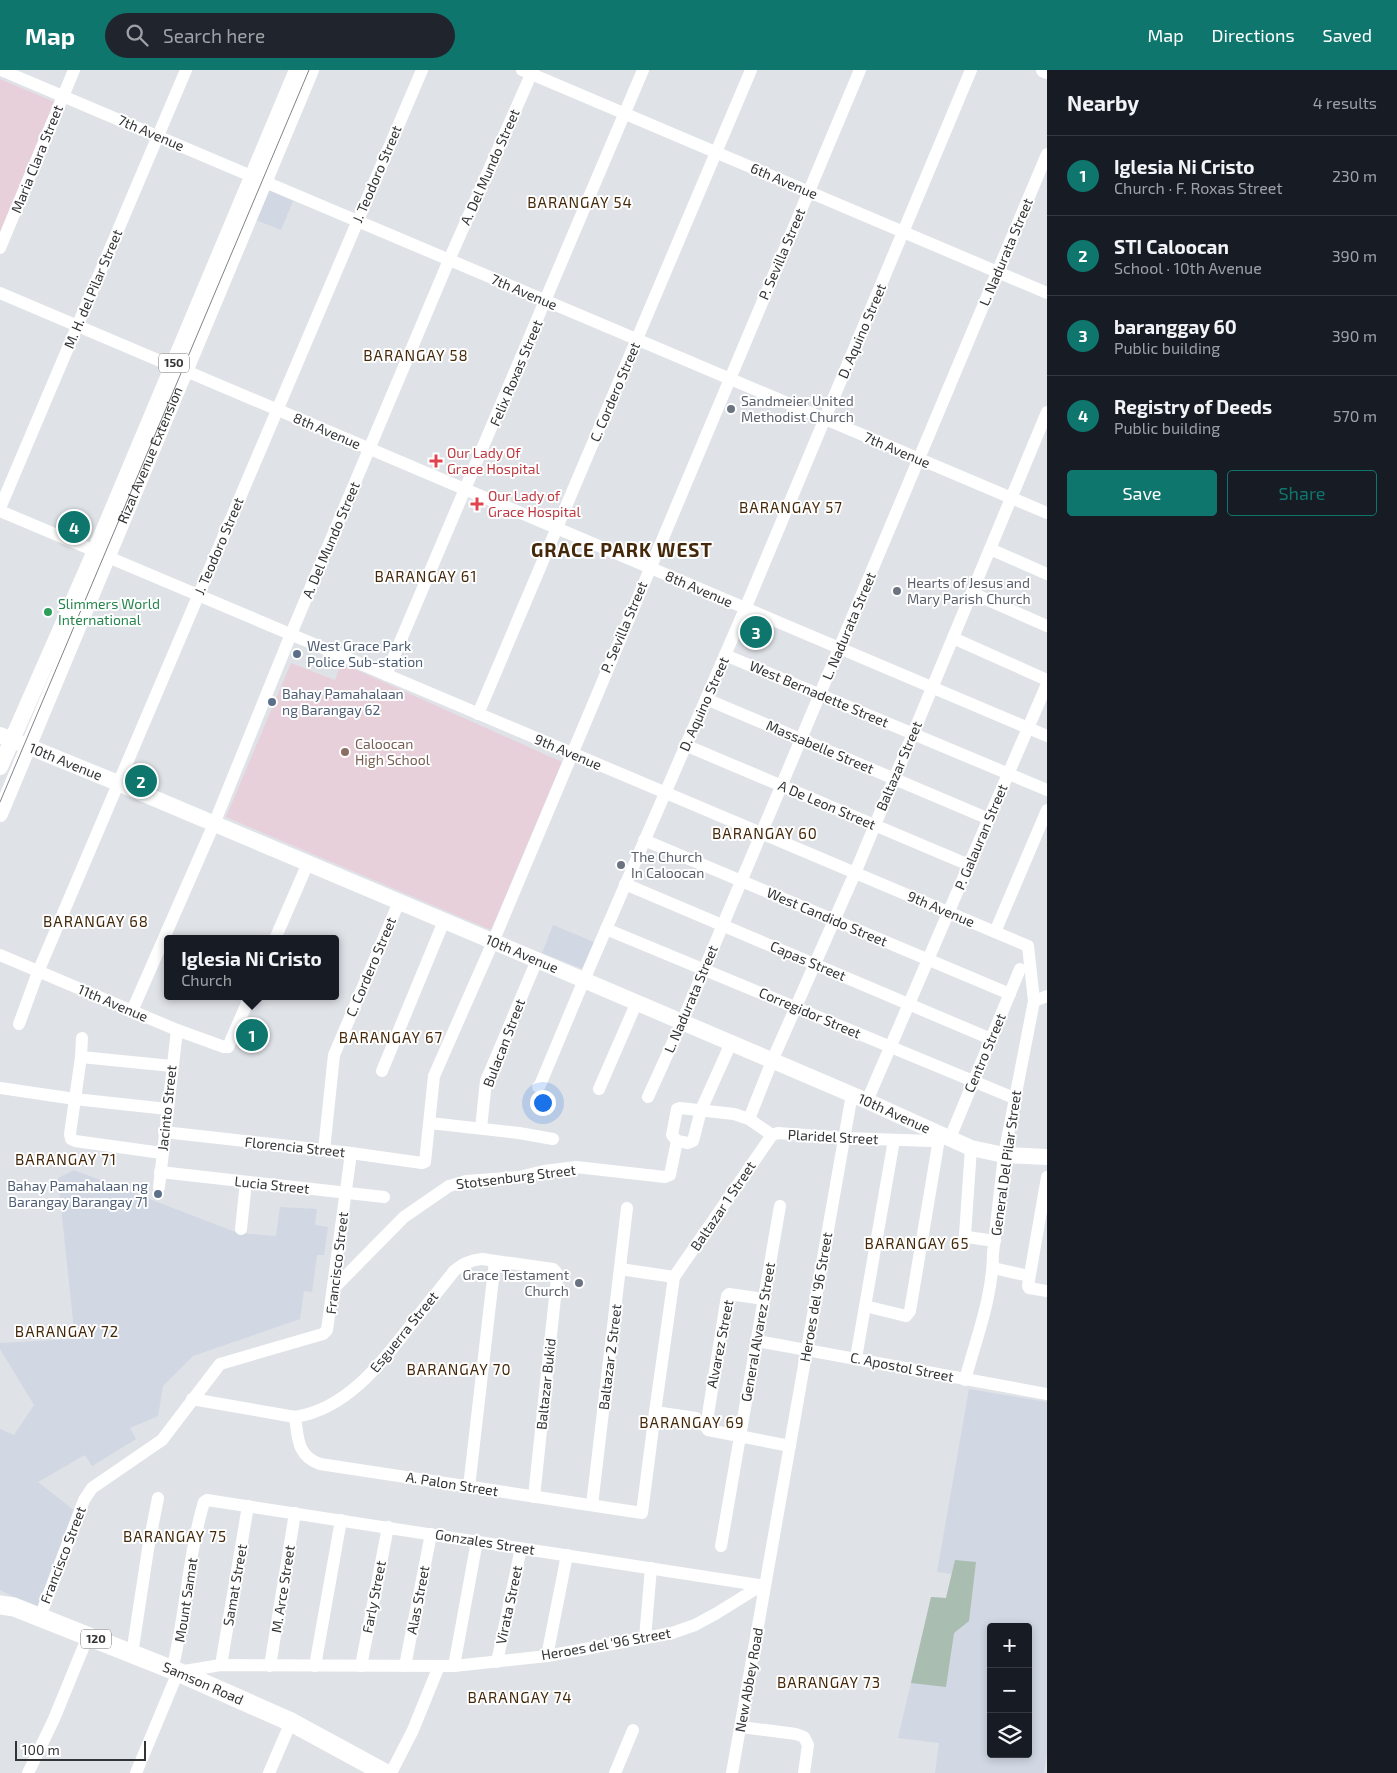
<!DOCTYPE html>
<meta charset="utf-8">
<style>
:root{--surface:#171b24;--page:#20242c;--text:#f1f3f6;--muted:#9ea1a6;--line:#363941;--accent:#0f766e}
body{margin:0;font-family:"Exo 2",sans-serif;background:var(--page);color:var(--text)}
.controls{position:absolute;right:15px;bottom:15px;display:grid;overflow:hidden;border-radius:5px;box-shadow:0 2px 8px #0003}
.controls button{width:45px;height:45px;display:grid;place-items:center;padding:0;border:0;border-bottom:1px solid var(--line);background:var(--surface);color:var(--text);font:25px sans-serif}
.scale{position:absolute;left:15px;bottom:12px;width:131px;box-sizing:border-box;padding-left:5px;border:2px solid #333436;border-top:0;font-size:14px;line-height:18px;white-space:nowrap;color:#333436;-webkit-text-stroke:4px #fff;paint-order:stroke}
.you{position:absolute;left:542px;top:1032px;width:18px;height:18px;margin:-12px;border:4px solid #fff;border-radius:50%;background:#1a73e8;box-shadow:0 0 0 8px #1a73e833}
.badge{display:grid;place-items:center;width:32px;height:32px;border-radius:50%;background:var(--accent);color:#fff;font-size:16px;font-weight:700}
.pin{position:absolute;translate:-50% -50%;border:2px solid #fff;box-shadow:0 1px 5px #0006}
.popup{position:absolute;left:164px;top:865px;width:175px;height:65px;box-sizing:border-box;display:grid;place-content:center;border-radius:5px;background:var(--surface);filter:drop-shadow(0 1px 4px #0005);font-size:16px;white-space:nowrap;color:var(--muted)}
.popup b{font-size:19px;color:var(--text)}
.popup::after{content:'';position:absolute;left:50%;top:100%;margin-left:-10px;border:10px solid transparent;border-top-color:var(--surface)}
.list{margin:0;padding:0;list-style:none}
h2{display:flex;justify-content:space-between;align-items:center;height:65px;margin:0;padding:0 20px;font-size:21px}
h2 small{font-size:16px;font-weight:400;color:var(--muted)}
.list li{display:grid;grid-template-columns:32px 1fr auto;gap:15px;align-items:center;box-sizing:border-box;height:80px;padding:0 20px;border-top:1px solid var(--line)}
.list b{display:block;font-size:19px;white-space:nowrap}
.list p{margin:0;font-size:16px;white-space:nowrap;color:var(--muted)}
.list em{font-size:16px;font-style:normal;color:var(--muted)}
.actions{display:flex;gap:10px;padding:15px 20px}
.actions a{flex:1;padding:11px 0;border:1px solid var(--accent);border-radius:5px;text-align:center;font-size:18px;color:var(--accent)}
.actions .main{background:var(--accent);color:#fff}
.icon{flex:none;width:28px;height:28px;fill:none;stroke:currentColor;stroke-width:2;stroke-linecap:round;stroke-linejoin:round}
.map{position:relative;flex:none;width:1047px;height:1703px;overflow:hidden}
header{display:flex;align-items:center;gap:30px;box-sizing:border-box;height:70px;padding:0 25px;background:var(--accent);color:#fff}
header strong{font-size:24px}
nav{display:flex;gap:28px;margin-inline-start:auto;font-size:18px}
.search{width:350px;height:45px;background:var(--page);display:flex;align-items:center;gap:12px;box-sizing:border-box;padding:0 18px;border-radius:28px;color:var(--muted);font-size:19px}
main{display:flex}
aside{flex:1;background:var(--surface)}
.map>svg:first-child{display:block}
.built{fill:#d1d7e3;fill-rule:evenodd}
.education{fill:#e8d0db}
.green{fill:#a9bdb0}
.lines{fill:none;stroke-linecap:round;stroke-linejoin:round}
.minor{stroke:#fff;stroke-width:12}
.major{stroke:#fff;stroke-width:16}
.highway{stroke:#fff;stroke-width:19}
.tram{stroke:#818386;stroke-width:1}
.worship-dot{fill:#6b7280;stroke:#fff;stroke-width:2}
.health-dot{fill:#e0444e;stroke:#fff;stroke-width:2}
.leisure-dot{fill:#2e9e5b;stroke:#fff;stroke-width:2}
.service-dot{fill:#5c6f8a;stroke:#fff;stroke-width:2}
.education-dot{fill:#8d6e63;stroke:#fff;stroke-width:2}
.labels{text-anchor:middle;stroke-width:4;stroke-linejoin:round;paint-order:stroke}
.shield{fill:#fff;stroke:#707172;stroke-width:1}
.shield-label{font-size:12px;font-weight:bold;fill:#333436}
.street-label{font-size:14px;fill:#333436;stroke:#fff}
.worship-label{font-size:14px;fill:#5b616d;stroke:#fff;text-anchor:start}
.health-label{font-size:14px;fill:#be3a42;stroke:#fff;text-anchor:start}
.leisure-label{font-size:14px;fill:#27864d;stroke:#fff;text-anchor:start}
.service-label{font-size:14px;fill:#4e5e75;stroke:#fff;text-anchor:start}
.education-label{font-size:14px;fill:#785e54;stroke:#fff;text-anchor:start}
.neighbourhood-label{font-size:15px;letter-spacing:1px;fill:#442809;stroke:#fff}
.district-label{font-size:19px;font-weight:bold;letter-spacing:1px;fill:#442809;stroke:#fff}
</style>
<header>
<strong>Map</strong>
<div class="search"><svg class="icon" aria-label="search" viewBox="0 0 24 24"><circle cx="10" cy="10" r="6"/><path d="M15 15l6 6"/></svg>Search here</div>
<nav><a>Map</a><a>Directions</a><a>Saved</a></nav>
</header>
<main>
<div class="map">
<svg width="1047" height="1703" viewBox="0 0 1047 1703">
<rect width="100%" height="100%" fill="#dfe2e7"/>
<!-- built -->
<g class="built">
<path d="M268,120L293,131L281,160L256,150Z"/>
<path d="M553,855L594,872L583,899L542,883Z"/>
<path d="M74,1100L238,1163L276,1166L280,1137L317,1139L315,1155L328,1157L324,1185H317L312,1222L304,1221L300,1249L193,1286L163,1316L158,1346L130,1358L136,1369L92,1396L85,1385L38,1412L75,1441L38,1539L0,1520V1359L14,1365L34,1335L0,1279V1273L75,1269L58,1108Z"/>
<path d="M969,1319L1047,1332V1682L1044,1703H935L939,1673L898,1668L931,1527L946,1528L952,1504L937,1502ZM991,1557H1028V1684H991Z"/>
</g>
<!-- education -->
<g class="education">
<path d="M0,9L57,33L0,168Z"/>
<path d="M291,593L335,610L341,593L562,692L491,860L226,747Z"/>
</g>
<!-- green -->
<path class="green" d="M955,1490L976,1492L969,1551L954,1563L946,1617L911,1613L931,1527L946,1528Z"/>
<g class="lines">
<!-- minor -->
<g class="minor">
<path d="M1,0L1047,443"/>
<path d="M522,0L1047,223"/>
<path d="M0,178L74,0"/>
<path d="M0,223L172,296"/>
<path d="M186,301L1047,666"/>
<path d="M0,438L186,0"/>
<path d="M0,441L95,481"/>
<path d="M990,479L1047,504"/>
<path d="M108,487L1028,876L1034,931L1004,1085L993,1183C993,1226 976,1269 965,1310"/>
<path d="M972,523L1047,556"/>
<path d="M953,568L1047,610"/>
<path d="M725,585L1047,720"/>
<path d="M386,605L643,0"/>
<path d="M706,629L989,749"/>
<path d="M478,644L751,0"/>
<path d="M685,675L969,795"/>
<path d="M644,770L1010,924"/>
<path d="M625,814L991,969"/>
<path d="M606,859L1014,1028"/>
<path d="M995,862L1047,740"/>
<path d="M275,869L308,793"/>
<path d="M0,885L177,960L224,977H228L250,926"/>
<path d="M1034,931L1047,926"/>
<path d="M132,941L214,754L291,564L449,190L533,0"/>
<path d="M19,954L38,902L422,0"/>
<path d="M82,968L81,987L70,1064L71,1069L75,1071L162,1083"/>
<path d="M81,987L172,996"/>
<path d="M382,1001L444,851"/>
<path d="M538,1017L540,1015L584,910L745,539L971,0"/>
<path d="M0,1018L75,1029L167,1039"/>
<path d="M599,1019L636,934"/>
<path d="M648,1027L682,952L1047,84"/>
<path d="M867,1031L1047,614"/>
<path d="M749,1049L772,991L855,803L1047,342"/>
<path d="M430,1053L519,1063L553,1069"/>
<path d="M481,1058L486,1011L537,890"/>
<path d="M164,1062L351,1083L422,1093L425,1092L434,1006L493,872L860,0"/>
<path d="M950,1068L1020,899"/>
<path d="M677,1071L672,1065L677,1039L680,1038L734,1044L749,1049L772,1065L778,1063L845,1068L931,1071L939,1069"/>
<path d="M677,1071L688,1073L693,1071L701,1040L731,973"/>
<path d="M971,1078L965,1165L967,1167L995,1171"/>
<path d="M324,1080L334,985L399,832"/>
<path d="M160,1102L384,1127"/>
<path d="M1047,1107L1028,1216L1029,1218L1047,1221"/>
<path d="M159,1117L177,960"/>
<path d="M241,1159L246,1112"/>
<path d="M993,1198L1029,1206"/>
<path d="M620,1199L674,1207"/>
<path d="M334,1218L404,1147L449,1116L466,1111L519,1107L544,1101L576,1097L665,1107L670,1105L677,1071"/>
<path d="M764,1229L729,1224L727,1226L706,1357L708,1360L790,1376"/>
<path d="M865,1236L906,1246L910,1241L940,1063"/>
<path d="M757,1271L1047,1324"/>
<path d="M856,1288L894,1070"/>
<path d="M192,1329L295,1347C348,1339 383,1291 414,1251C427,1234 441,1218 454,1201C463,1194 470,1190 482,1189L553,1199L556,1202L557,1208L534,1427"/>
<path d="M655,1342L696,1348"/>
<path d="M295,1347C298,1368 297,1386 320,1394L642,1443L655,1342L674,1207L772,1065"/>
<path d="M469,1417L495,1191"/>
<path d="M592,1435L627,1138"/>
<path d="M721,1476L780,1136"/>
<path d="M40,1547L84,1430L92,1418L162,1370L220,1294L323,1264L327,1260L351,1083"/>
<path d="M645,1568L651,1498"/>
<path d="M132,1584L148,1479L158,1428"/>
<path d="M547,1586L567,1485"/>
<path d="M497,1592L521,1478"/>
<path d="M221,1595L248,1436"/>
<path d="M270,1596L295,1443"/>
<path d="M315,1596L341,1450"/>
<path d="M361,1596L388,1457"/>
<path d="M405,1596L431,1464"/>
<path d="M454,1596L477,1471"/>
<path d="M172,1600C186,1545 188,1485 204,1432L207,1430L765,1516"/>
<path d="M741,1657L796,1664L804,1667L808,1675L804,1703"/>
<path d="M28,1703L54,1649L88,1566"/>
<path d="M136,1703L178,1602L221,1595L454,1596L547,1586L672,1563L695,1555L717,1543L754,1520L765,1516"/>
<path d="M269,1703L291,1652"/>
<path d="M391,1703L413,1660L439,1596"/>
<path d="M615,1703L633,1660"/>
<path d="M732,1703L852,1024"/>
</g>
<!-- major -->
<g class="major">
<path d="M1044,0L1047,1"/>
<path id="s1" d="M0,665L118,713L551,896L867,1031L971,1078L1004,1085L1047,1087"/>
<path d="M0,697L95,481L297,0"/>
<path id="s2" d="M0,744L311,0"/>
</g>
<!-- highway -->
<path class="highway" id="s3" d="M0,1535L14,1537L178,1602L291,1652L385,1703"/>
<!-- tram -->
<path class="tram" d="M0,732L309,0"/>
</g>
<!-- markers -->
<g class="worship-dot">
<circle cx="731" cy="339" r="5"/>
<circle cx="897" cy="521" r="5"/>
<circle cx="621" cy="795" r="5"/>
<circle cx="579" cy="1213" r="5"/>
</g>
<g class="health-dot">
<path d="M433.5 383.5h5v5h5v5h-5v5h-5v-5h-5v-5h5z"/>
<path d="M474.5 426.5h5v5h5v5h-5v5h-5v-5h-5v-5h5z"/>
</g>
<circle class="leisure-dot" cx="48" cy="542" r="5"/>
<g class="service-dot">
<circle cx="297" cy="584" r="5"/>
<circle cx="272" cy="632" r="5"/>
<circle cx="158" cy="1124" r="5"/>
</g>
<circle class="education-dot" cx="345" cy="682" r="5"/>
<g class="labels">
<!-- shield labels -->
<g class="shield">
<rect x="159" y="283.5" width="30" height="19" rx="4"/>
<rect x="81" y="1559.5" width="30" height="19" rx="4"/>
</g>
<g class="shield-label">
<text x="174" y="297">150</text>
<text x="96" y="1573">120</text>
</g>
<!-- street labels -->
<g class="street-label">
<text transform="translate(151 63) rotate(23)" y="5">7th Avenue</text>
<text transform="translate(37 89) rotate(-68)" y="5">Maria Clara Street</text>
<text transform="translate(490 97) rotate(-66)" y="5">A. Del Mundo Street</text>
<text transform="translate(377 104) rotate(-67)" y="5">J. Teodoro Street</text>
<text transform="translate(784 111) rotate(23)" y="5">6th Avenue</text>
<text transform="translate(1006 182) rotate(-67)" y="5">L. Nadurata Street</text>
<text transform="translate(782 184) rotate(-67)" y="5">P. Sevilla Street</text>
<text transform="translate(93 219) rotate(-67)" y="5">M. H. del Pilar Street</text>
<text transform="translate(524 222) rotate(23)" y="5">7th Avenue</text>
<text transform="translate(862 261) rotate(-67)" y="5">D. Aquino Street</text>
<text transform="translate(516 303) rotate(-67)" y="5">Felix Roxas Street</text>
<text transform="translate(615 322) rotate(-67)" y="5">C. Cordero Street</text>
<text transform="translate(327 361) rotate(23)" y="5">8th Avenue</text>
<text transform="translate(897 380) rotate(23)" y="5">7th Avenue</text>
<text dy="5" stroke="none"><textPath href="#s2" startOffset="389">Rizal Avenue Extension</textPath></text>
<text transform="translate(331 470) rotate(-67)" y="5">A. Del Mundo Street</text>
<text transform="translate(219 476) rotate(-67)" y="5">J. Teodoro Street</text>
<text transform="translate(699 519) rotate(23)" y="5">8th Avenue</text>
<text transform="translate(849 556) rotate(-67)" y="5">L. Nadurata Street</text>
<text transform="translate(624 557) rotate(-67)" y="5">P. Sevilla Street</text>
<text transform="translate(819 624) rotate(23)" y="5">West Bernadette Street</text>
<text transform="translate(704 634) rotate(-66)" y="5">D. Aquino Street</text>
<text transform="translate(820 677) rotate(23)" y="5">Massabelle Street</text>
<text transform="translate(568 682) rotate(23)" y="5">9th Avenue</text>
<text dy="5" stroke="none"><textPath href="#s1" startOffset="71">10th Avenue</textPath></text>
<text transform="translate(899 696) rotate(-67)" y="5">Baltazar Street</text>
<text transform="translate(827 735) rotate(23)" y="5">A De Leon Street</text>
<text transform="translate(981 767) rotate(-67)" y="5">P. Galauran Street</text>
<text transform="translate(941 839) rotate(23)" y="5">9th Avenue</text>
<text transform="translate(827 847) rotate(23)" y="5">West Candido Street</text>
<text dy="5" stroke="none"><textPath href="#s1" startOffset="566">10th Avenue</textPath></text>
<text transform="translate(808 891) rotate(23)" y="5">Capas Street</text>
<text transform="translate(371 897) rotate(-67)" y="5">C. Cordero Street</text>
<text transform="translate(691 929) rotate(-67)" y="5">L. Nadurata Street</text>
<text transform="translate(113 933) rotate(23)" y="5">11th Avenue</text>
<text transform="translate(810 943) rotate(23)" y="5">Corregidor Street</text>
<text transform="translate(504 973) rotate(-69)" y="5">Bulacan Street</text>
<text transform="translate(985 983) rotate(-67)" y="5">Centro Street</text>
<text transform="translate(167 1038) rotate(-84)" y="5">Jacinto Street</text>
<text dy="5" stroke="none"><textPath href="#s1" startOffset="971">10th Avenue</textPath></text>
<text transform="translate(833 1067) rotate(3)" y="5">Plaridel Street</text>
<text transform="translate(295 1077) rotate(6)" y="5">Florencia Street</text>
<text transform="translate(1006 1093) rotate(-82)" y="5">General Del Pilar Street</text>
<text transform="translate(516 1107) rotate(-7)" y="5">Stotsenburg Street</text>
<text transform="translate(272 1115) rotate(6)" y="5">Lucia Street</text>
<text transform="translate(723 1136) rotate(-56)" y="5">Baltazar 1 Street</text>
<text transform="translate(337 1193) rotate(-83)" y="5">Francisco Street</text>
<text transform="translate(816 1227) rotate(-80)" y="5">Heroes del '96 Street</text>
<text transform="translate(404 1262) rotate(-51)" y="5">Esguerra Street</text>
<text transform="translate(758 1262) rotate(-80)" y="5">General Alvarez Street</text>
<text transform="translate(720 1274) rotate(-79)" y="5">Alvarez Street</text>
<text transform="translate(610 1287) rotate(-83)" y="5">Baltazar 2 Street</text>
<text transform="translate(902 1297) rotate(11)" y="5">C. Apostol Street</text>
<text transform="translate(546 1314) rotate(-84)" y="5">Baltazar Bukid</text>
<text transform="translate(452 1414) rotate(9)" y="5">A. Palon Street</text>
<text transform="translate(485 1472) rotate(9)" y="5">Gonzales Street</text>
<text transform="translate(63 1485) rotate(-69)" y="5">Francisco Street</text>
<text transform="translate(235 1515) rotate(-80)" y="5">Samat Street</text>
<text transform="translate(283 1519) rotate(-81)" y="5">M. Arce Street</text>
<text transform="translate(374 1527) rotate(-79)" y="5">Farly Street</text>
<text transform="translate(186 1530) rotate(-81)" y="5">Mount Samat</text>
<text transform="translate(418 1530) rotate(-79)" y="5">Alas Street</text>
<text transform="translate(509 1535) rotate(-78)" y="5">Virata Street</text>
<text transform="translate(606 1574) rotate(-10)" y="5">Heroes del '96 Street</text>
<text transform="translate(749 1610) rotate(-80)" y="5">New Abbey Road</text>
<text dy="5" stroke="none"><textPath href="#s3" startOffset="218">Samson Road</textPath></text>
</g>
<!-- worship labels -->
<g class="worship-label">
<text x="741" y="336">Sandmeier United<tspan x="741" dy="16">Methodist Church</tspan></text>
<text x="907" y="518">Hearts of Jesus and<tspan x="907" dy="16">Mary Parish Church</tspan></text>
<text x="631" y="792">The Church<tspan x="631" dy="16">In Caloocan</tspan></text>
<text x="569" y="1210" text-anchor="end">Grace Testament<tspan x="569" dy="16">Church</tspan></text>
</g>
<!-- health labels -->
<g class="health-label">
<text x="447" y="388">Our Lady Of<tspan x="447" dy="16">Grace Hospital</tspan></text>
<text x="488" y="431">Our Lady of<tspan x="488" dy="16">Grace Hospital</tspan></text>
</g>
<!-- leisure labels -->
<g class="leisure-label">
<text x="58" y="539">Slimmers World<tspan x="58" dy="16">International</tspan></text>
</g>
<!-- service labels -->
<g class="service-label">
<text x="307" y="581">West Grace Park<tspan x="307" dy="16">Police Sub-station</tspan></text>
<text x="282" y="629">Bahay Pamahalaan<tspan x="282" dy="16">ng Barangay 62</tspan></text>
<text x="148" y="1121" text-anchor="end">Bahay Pamahalaan ng<tspan x="148" dy="16">Barangay Barangay 71</tspan></text>
</g>
<!-- education labels -->
<g class="education-label">
<text x="355" y="679">Caloocan<tspan x="355" dy="16">High School</tspan></text>
</g>
<!-- neighbourhood labels -->
<g class="neighbourhood-label">
<text x="580" y="138">BARANGAY 54</text>
<text x="416" y="291">BARANGAY 58</text>
<text x="791" y="443">BARANGAY 57</text>
<text x="426" y="512">BARANGAY 61</text>
<text x="765" y="769">BARANGAY 60</text>
<text x="96" y="857">BARANGAY 68</text>
<text x="391" y="973">BARANGAY 67</text>
<text x="66" y="1095">BARANGAY 71</text>
<text x="917" y="1179">BARANGAY 65</text>
<text x="67" y="1267">BARANGAY 72</text>
<text x="459" y="1305">BARANGAY 70</text>
<text x="692" y="1358">BARANGAY 69</text>
<text x="175" y="1472">BARANGAY 75</text>
<text x="829" y="1618">BARANGAY 73</text>
<text x="520" y="1633">BARANGAY 74</text>
</g>
<!-- district labels -->
<g class="district-label">
<text x="622" y="487">GRACE PARK WEST</text>
</g>
</g>
</svg>
<div class="controls">
<button>+</button>
<button>−</button>
<button><svg class="icon" aria-label="layers" viewBox="0 0 24 24"><path d="M12 4l9 5-9 5-9-5zM3 14l9 5 9-5"/></svg></button>
</div>
<div class="scale">100 m</div>
<div class="you"></div>
<div class="pin badge" style="left:252px;top:965px">1</div>
<div class="popup"><b>Iglesia Ni Cristo</b>Church</div>
<div class="pin badge" style="left:141px;top:711px">2</div>
<div class="pin badge" style="left:756px;top:562px">3</div>
<div class="pin badge" style="left:74px;top:457px">4</div>
</div>
<aside>
<h2>Nearby<small>4 results</small></h2>
<ul class="list">
<li><span class="badge">1</span><div><b>Iglesia Ni Cristo</b><p>Church · F. Roxas Street</p></div><em>230 m</em></li>
<li><span class="badge">2</span><div><b>STI Caloocan</b><p>School · 10th Avenue</p></div><em>390 m</em></li>
<li><span class="badge">3</span><div><b>baranggay 60</b><p>Public building</p></div><em>390 m</em></li>
<li><span class="badge">4</span><div><b>Registry of Deeds</b><p>Public building</p></div><em>570 m</em></li>
</ul>
<div class="actions"><a class="main">Save</a><a>Share</a></div>
</aside>
</main>
